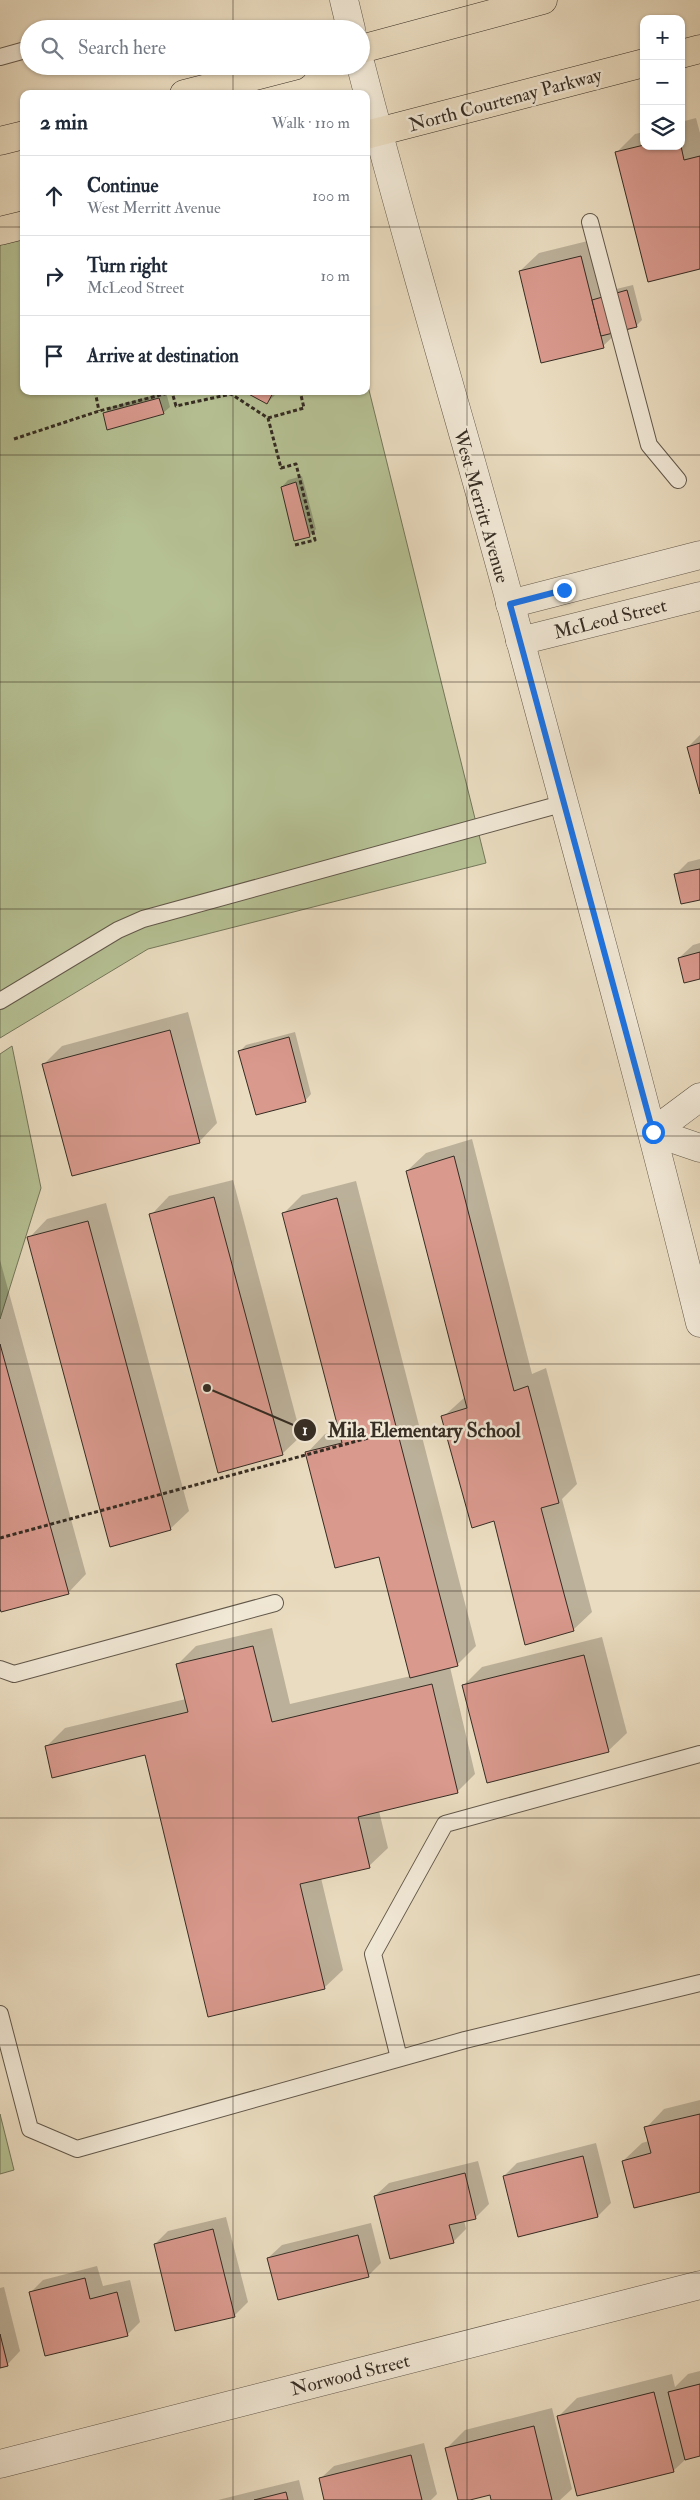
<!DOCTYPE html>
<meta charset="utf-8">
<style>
:root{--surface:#fff;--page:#f6f6f7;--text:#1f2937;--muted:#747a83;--line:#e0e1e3}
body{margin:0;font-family:"IM FELL Double Pica",serif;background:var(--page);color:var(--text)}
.controls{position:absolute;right:15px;top:15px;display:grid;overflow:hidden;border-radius:10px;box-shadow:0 1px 4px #0004}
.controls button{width:45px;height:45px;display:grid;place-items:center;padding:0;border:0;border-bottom:1px solid var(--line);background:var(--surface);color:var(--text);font:25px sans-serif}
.stop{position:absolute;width:15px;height:15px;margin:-11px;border:4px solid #1a73e8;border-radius:50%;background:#fff}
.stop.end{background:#1a73e8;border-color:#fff;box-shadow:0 1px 5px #0008}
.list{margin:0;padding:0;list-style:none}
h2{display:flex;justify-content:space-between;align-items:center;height:65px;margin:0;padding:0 20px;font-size:21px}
h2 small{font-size:16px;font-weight:400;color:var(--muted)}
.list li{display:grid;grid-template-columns:32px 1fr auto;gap:15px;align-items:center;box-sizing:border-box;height:80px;padding:0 20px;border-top:1px solid var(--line)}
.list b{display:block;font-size:19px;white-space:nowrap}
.list p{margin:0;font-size:16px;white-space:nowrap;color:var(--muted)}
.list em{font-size:16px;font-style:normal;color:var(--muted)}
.icon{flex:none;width:28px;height:28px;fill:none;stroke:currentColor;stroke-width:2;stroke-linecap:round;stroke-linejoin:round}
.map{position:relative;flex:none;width:700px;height:2500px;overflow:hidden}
.search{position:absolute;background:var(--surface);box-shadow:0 1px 4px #0004;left:20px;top:20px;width:350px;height:55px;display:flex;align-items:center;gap:12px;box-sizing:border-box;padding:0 18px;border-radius:28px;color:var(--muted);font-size:19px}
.panel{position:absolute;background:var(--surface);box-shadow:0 1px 4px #0004;left:20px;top:90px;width:350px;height:305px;border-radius:10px}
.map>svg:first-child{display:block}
.green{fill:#b5c093;stroke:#75765b}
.shadow{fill:#0003}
.building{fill:#d9998d;stroke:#352c23}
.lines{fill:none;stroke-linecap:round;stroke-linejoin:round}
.service-casing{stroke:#62584a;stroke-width:18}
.minor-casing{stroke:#62584a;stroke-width:29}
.tertiary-casing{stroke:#62584a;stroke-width:29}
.primary-casing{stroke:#352c23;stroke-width:29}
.path{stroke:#352c23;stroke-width:3;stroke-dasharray:4 2.5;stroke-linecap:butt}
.service{stroke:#f1e8d6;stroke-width:16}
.minor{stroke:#f1e8d6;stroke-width:28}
.tertiary{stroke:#f1e8d6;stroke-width:28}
.primary{stroke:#eadcc0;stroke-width:28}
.route{stroke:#1a73e8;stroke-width:6}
.grid{fill:none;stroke:#352c23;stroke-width:1;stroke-opacity:0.55}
.labels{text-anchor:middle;stroke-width:5;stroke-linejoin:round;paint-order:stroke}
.street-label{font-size:19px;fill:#352c23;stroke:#f1e8d6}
.leader{fill:none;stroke:#352c23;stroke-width:2}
.callout-dot{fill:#352c23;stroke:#f1e8d6;stroke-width:2}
.mark-label{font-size:15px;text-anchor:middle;font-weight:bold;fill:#fff}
.callout-label{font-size:20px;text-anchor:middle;font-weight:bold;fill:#352c23;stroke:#f1e8d6;stroke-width:5;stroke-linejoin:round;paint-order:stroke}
</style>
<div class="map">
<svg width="700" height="2500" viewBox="0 0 700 2500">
<rect width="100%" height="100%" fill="#eadcc0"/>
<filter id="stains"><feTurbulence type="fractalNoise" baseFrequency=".004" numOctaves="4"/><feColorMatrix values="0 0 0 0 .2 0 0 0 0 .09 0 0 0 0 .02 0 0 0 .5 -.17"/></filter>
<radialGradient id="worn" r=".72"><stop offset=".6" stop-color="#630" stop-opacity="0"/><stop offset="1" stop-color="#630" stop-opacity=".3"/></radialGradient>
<!-- green -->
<g class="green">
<path d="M24,225V391H366V378L486,863L148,949L0,1038V231Z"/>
<path d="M12,1046L41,1188L0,1319V1054Z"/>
<path d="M0,2114L14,2170L0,2174Z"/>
</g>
<!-- shadow -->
<g class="shadow">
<path d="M696,118L700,133V268L617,152L635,134L644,132V146H681V122Z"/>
<path d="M600,238L612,290L633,285L642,320L636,326L619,331L603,346L520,271L539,253Z"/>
<path d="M245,391H279L267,403Z"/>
<path d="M166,392L170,407L163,413H105L111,407Z"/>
<path d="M302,476L316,529L310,536L282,487L288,480Z"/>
<path d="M700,735V790L688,747Z"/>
<path d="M700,859V899L675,875L688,862Z"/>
<path d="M700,943V978L679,958L693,945Z"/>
<path d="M188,1012L217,1123L199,1142L44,1064L62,1046Z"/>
<path d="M295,1032L311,1094L305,1101L240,1051L246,1045Z"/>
<path d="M472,1139L532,1374L546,1368L577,1484L562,1499L592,1612L573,1630L495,1519L443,1417L465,1397L407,1171L426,1153Z"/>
<path d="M233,1180L301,1436L282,1454L151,1215L169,1196Z"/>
<path d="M356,1181L476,1646L457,1665L450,1667L475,1774L457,1792L379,1811L388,1848L369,1866L321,1878L343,1970L324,1988L146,1754L47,1746L65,1728L186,1699L178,1664L196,1646L272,1628L290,1704L411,1676L380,1555L307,1453L325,1434L340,1431L284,1213L302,1195Z"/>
<path d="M106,1203L189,1511L170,1529L29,1238L47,1219Z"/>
<path d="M0,1260L86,1574L68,1593L0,1604Z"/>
<path d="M602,1637L627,1733L608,1751L463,1686L482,1667Z"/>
<path d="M700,2100V2191L623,2161L642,2143L649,2141L646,2128L664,2109Z"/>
<path d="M596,2143L611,2203L598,2216L504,2176L517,2163Z"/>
<path d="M478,2161L489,2204L476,2217L464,2220L466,2229L453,2242L375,2196L389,2183Z"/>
<path d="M226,2217L248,2302L235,2315L176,2330L155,2244L168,2231Z"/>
<path d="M371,2223L381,2263L368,2276L268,2258L282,2245Z"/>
<path d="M97,2266L103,2286L130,2280L140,2322L127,2335L30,2293L43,2280Z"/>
<path d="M4,2287L20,2351L7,2365L0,2366V2288Z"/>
<path d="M700,2371V2455L686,2459L673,2471L559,2416L577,2398L672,2374L675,2387L688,2374Z"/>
<path d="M552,2408L572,2489L560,2500H493L491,2493L459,2500L446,2449L465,2430Z"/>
<path d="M424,2443L437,2494L431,2500H326L320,2479L334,2466Z"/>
<path d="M299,2480L304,2500H218Z"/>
</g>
<!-- building -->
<g class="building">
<path d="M644,145L681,146L684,160L700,156V269L648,282L615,152Z"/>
<path d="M581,256L604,348L541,363L519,271Z"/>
<path d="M627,290L637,327L601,336L592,300Z"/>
<path d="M243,391H274L267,404Z"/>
<path d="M159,398L164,414L107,430L103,413Z"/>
<path d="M296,482L310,537L294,541L281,487Z"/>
<path d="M700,743V794L687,747Z"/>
<path d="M700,869V900L681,904L674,874Z"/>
<path d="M700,952V979L684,983L678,958Z"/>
<path d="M170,1030L200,1143L72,1176L42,1064Z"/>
<path d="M289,1037L306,1102L256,1115L238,1051Z"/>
<path d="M454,1156L514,1391L528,1386L559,1503L541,1508L574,1631L525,1645L494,1521L472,1528L441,1416L467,1408L406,1171Z"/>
<path d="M214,1197L283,1455L218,1473L149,1214Z"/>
<path d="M337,1198L458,1666L410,1678L379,1557L335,1568L305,1452L342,1443L282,1213Z"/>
<path d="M88,1221L171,1530L110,1547L27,1237Z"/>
<path d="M0,1344L69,1594L1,1612L0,1609Z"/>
<path d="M253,1646L272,1722L432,1684L458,1793L358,1817L370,1868L300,1884L325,1989L208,2017L145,1755L52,1778L45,1746L188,1712L176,1664Z"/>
<path d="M584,1655L609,1752L487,1783L462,1685Z"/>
<path d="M700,2114V2192L634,2208L622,2161L651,2153L644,2127Z"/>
<path d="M583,2156L598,2217L518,2237L503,2176Z"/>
<path d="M465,2173L476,2219L449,2225L454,2243L390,2259L374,2196Z"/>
<path d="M213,2229L235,2317L175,2331L154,2244Z"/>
<path d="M358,2235L369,2277L278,2300L267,2258Z"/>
<path d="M85,2278L90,2299L117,2292L128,2336L45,2356L29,2292Z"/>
<path d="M0,2334L8,2366L0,2368Z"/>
<path d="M700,2384V2456L685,2460L668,2392Z"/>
<path d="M654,2392L674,2472L577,2496L557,2416Z"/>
<path d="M534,2426L552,2500H491L490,2495L470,2500H458L445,2448Z"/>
<path d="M411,2455L422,2500H324L319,2478Z"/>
<path d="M286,2492L288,2500H254Z"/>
</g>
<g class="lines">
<defs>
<g id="service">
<path d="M0,57L29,49"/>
<path d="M590,222L649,445L678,480"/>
<path d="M0,1001L118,930L143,919L565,803"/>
<path d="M0,1669L14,1674L275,1603"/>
<path d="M0,2014L30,2129L77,2149L465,2040L700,1983"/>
<path d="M399,2058L373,1954L445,1824L700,1754"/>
</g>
<g id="minor">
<path d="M510,604L700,555"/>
<path d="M520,641L700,596"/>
<path d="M653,1132L700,1097"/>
<path d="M653,1132L700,1148"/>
<path d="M0,2464L700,2285"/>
</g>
<g id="tertiary">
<path d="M344,0L351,29"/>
<path d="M361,66C407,246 462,423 510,602C574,842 641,1082 700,1323"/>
</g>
<g id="primary">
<path d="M361,49L543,0"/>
<path d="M681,54L700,49"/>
<path d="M184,94L294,66"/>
<path d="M366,135L644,63"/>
<path d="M0,141L24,135"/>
<path d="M0,231L24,225"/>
</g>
</defs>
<!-- service casing -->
<use href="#service" class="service-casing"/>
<!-- minor casing -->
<use href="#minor" class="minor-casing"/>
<!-- tertiary casing -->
<use href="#tertiary" class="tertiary-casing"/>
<!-- primary casing -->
<use href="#primary" class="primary-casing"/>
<!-- path -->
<g class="path">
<path d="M95,391L99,411"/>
<path d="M268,418L304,408L300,391"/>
<path d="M14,439L99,411L172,392L176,406L231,394L268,418L281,468L296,464L315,540L295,545"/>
<path d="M0,1538L405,1428"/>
</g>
<!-- service -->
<use href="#service" class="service"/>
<!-- minor -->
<use href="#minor" class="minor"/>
<!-- tertiary -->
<use href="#tertiary" class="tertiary"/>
<!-- primary -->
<use href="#primary" class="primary"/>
</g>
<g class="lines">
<!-- route -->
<path class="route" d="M564,590L510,604L653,1132"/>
</g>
<!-- grid -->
<path class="grid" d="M233,0V29M467,0V2500M233,66V94M0,227H24M366,227H700M233,391V2500M0,455H700M0,682H700M0,909H700M0,1136H700M0,1364H700M0,1591H700M0,1818H700M0,2045H700M0,2273H700"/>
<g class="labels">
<!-- street labels -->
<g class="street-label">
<text transform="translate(505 99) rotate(-15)" y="7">North Courtenay Parkway</text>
<text transform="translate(482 506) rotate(74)" y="7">West Merritt Avenue</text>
<text transform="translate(610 618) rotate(-14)" y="7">McLeod Street</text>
<text transform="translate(350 2374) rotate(-14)" y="7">Norwood Street</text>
</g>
</g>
<!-- callouts -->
<path class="leader" d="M207 1388L305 1430"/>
<g class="callout-dot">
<circle cx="207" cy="1388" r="5"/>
<circle cx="305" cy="1430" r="12"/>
</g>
<g class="mark-label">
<text x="305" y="1435">1</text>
</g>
<g class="callout-label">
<text x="424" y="1437">Mila Elementary School</text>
</g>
<rect width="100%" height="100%" filter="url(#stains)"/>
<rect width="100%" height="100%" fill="url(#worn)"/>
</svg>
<div class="controls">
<button>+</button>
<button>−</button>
<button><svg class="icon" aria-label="layers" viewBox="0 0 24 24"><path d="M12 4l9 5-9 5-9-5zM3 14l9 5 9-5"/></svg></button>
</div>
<div class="stop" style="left:653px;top:1132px"></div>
<div class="stop end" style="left:564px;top:590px"></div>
<div class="search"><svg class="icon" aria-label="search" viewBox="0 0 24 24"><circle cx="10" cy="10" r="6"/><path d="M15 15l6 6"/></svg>Search here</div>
<section class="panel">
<h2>2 min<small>Walk · 110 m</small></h2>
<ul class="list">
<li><svg class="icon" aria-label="ahead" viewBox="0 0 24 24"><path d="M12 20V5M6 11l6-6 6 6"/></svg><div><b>Continue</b><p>West Merritt Avenue</p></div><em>100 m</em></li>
<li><svg class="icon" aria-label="right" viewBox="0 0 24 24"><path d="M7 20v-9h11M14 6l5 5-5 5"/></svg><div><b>Turn right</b><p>McLeod Street</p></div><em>10 m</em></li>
<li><svg class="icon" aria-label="arrive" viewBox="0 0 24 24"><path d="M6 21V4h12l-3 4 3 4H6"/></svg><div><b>Arrive at destination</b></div></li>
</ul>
</section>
</div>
